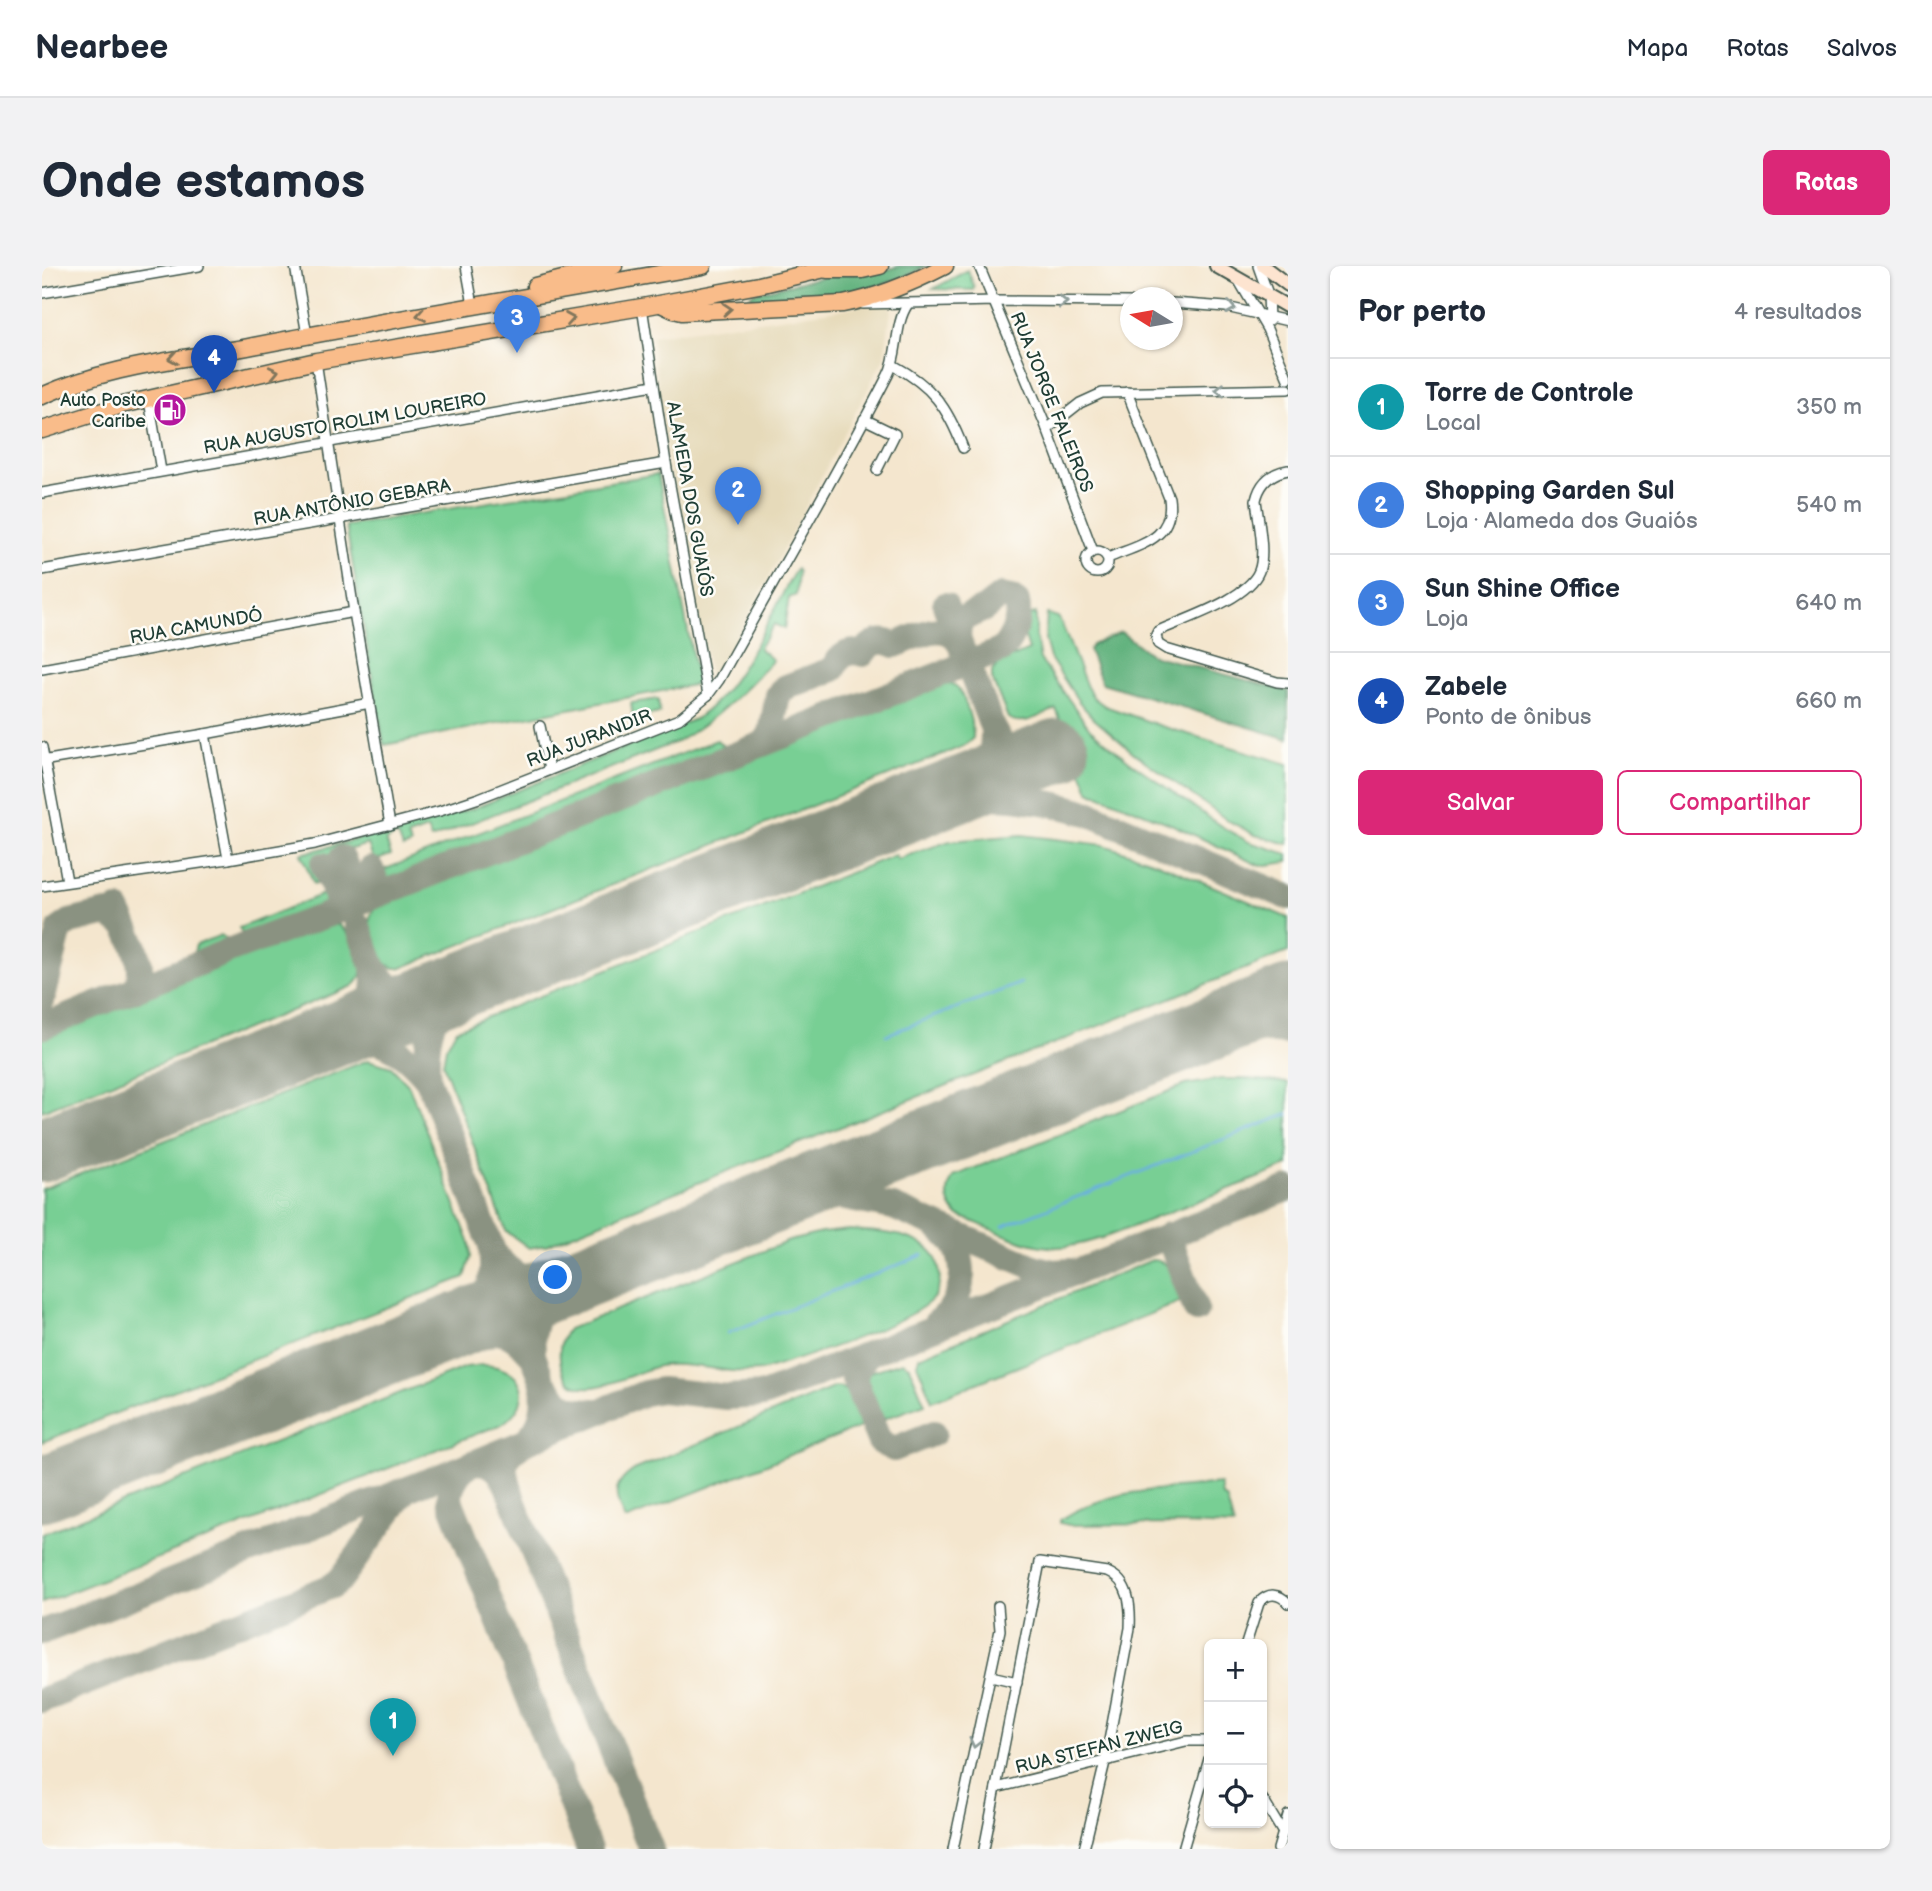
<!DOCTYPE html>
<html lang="pt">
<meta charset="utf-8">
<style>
:root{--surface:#fff;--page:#f2f2f3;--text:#1f2937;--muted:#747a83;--line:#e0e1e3;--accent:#db2777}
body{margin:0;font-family:"Balsamiq Sans",sans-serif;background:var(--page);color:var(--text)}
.controls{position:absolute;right:21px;bottom:21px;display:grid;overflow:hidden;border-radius:10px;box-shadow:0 2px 5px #0004}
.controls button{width:63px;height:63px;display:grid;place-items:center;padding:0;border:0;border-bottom:2px solid var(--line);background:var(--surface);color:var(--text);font:35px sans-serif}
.compass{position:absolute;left:1078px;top:21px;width:63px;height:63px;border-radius:50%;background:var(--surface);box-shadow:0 2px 5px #0004;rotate:281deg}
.you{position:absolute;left:514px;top:1012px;width:24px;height:24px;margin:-18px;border:5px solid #fff;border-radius:50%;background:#1a73e8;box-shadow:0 0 0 10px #1a73e833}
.badge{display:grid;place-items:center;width:46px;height:46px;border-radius:50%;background:var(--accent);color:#fff;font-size:23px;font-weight:700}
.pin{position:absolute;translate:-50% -58px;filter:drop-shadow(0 2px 4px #0008)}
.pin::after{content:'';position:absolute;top:37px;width:24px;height:21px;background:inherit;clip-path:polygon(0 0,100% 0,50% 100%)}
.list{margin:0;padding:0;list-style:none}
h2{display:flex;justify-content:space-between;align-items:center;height:91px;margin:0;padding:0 28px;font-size:30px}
h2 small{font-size:23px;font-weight:400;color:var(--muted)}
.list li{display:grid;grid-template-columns:46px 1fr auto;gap:21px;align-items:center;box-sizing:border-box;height:98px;padding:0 28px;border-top:2px solid var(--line)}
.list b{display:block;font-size:26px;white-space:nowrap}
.list p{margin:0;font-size:23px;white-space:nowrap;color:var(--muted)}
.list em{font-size:23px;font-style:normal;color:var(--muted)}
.actions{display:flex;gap:14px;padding:21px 28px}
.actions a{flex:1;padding:16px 0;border:2px solid var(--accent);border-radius:10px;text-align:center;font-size:24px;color:var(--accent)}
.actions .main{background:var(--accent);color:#fff}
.icon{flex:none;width:38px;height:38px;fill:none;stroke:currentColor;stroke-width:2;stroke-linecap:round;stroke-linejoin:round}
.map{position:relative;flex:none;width:1246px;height:1583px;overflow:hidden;border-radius:10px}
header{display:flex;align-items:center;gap:42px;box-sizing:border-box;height:98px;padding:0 35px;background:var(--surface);border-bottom:2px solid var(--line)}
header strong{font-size:33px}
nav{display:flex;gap:38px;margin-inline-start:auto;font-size:24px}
.intro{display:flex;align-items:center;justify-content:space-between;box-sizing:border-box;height:168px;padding:0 42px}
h1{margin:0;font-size:49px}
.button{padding:18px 32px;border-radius:10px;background:var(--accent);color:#fff;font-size:24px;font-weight:700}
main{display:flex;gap:42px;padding:0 42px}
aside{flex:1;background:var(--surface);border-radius:10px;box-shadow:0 2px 5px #0004}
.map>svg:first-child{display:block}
.built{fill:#e6daba}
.green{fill:#78cf94;stroke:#4c8664;stroke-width:2}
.forest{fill:#62b27e;stroke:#407859;stroke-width:2}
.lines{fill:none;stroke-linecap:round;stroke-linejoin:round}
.stream{stroke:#6aafe0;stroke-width:2.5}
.taxiway{stroke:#8a9281;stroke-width:26}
.runway{stroke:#8a9281;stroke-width:65}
.minor-casing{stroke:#3f564b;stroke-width:12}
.secondary-casing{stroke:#3f564b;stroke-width:16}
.trunk-casing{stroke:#3f564b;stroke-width:19}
.minor{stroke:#fff;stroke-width:9}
.secondary{stroke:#fde4d0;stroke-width:12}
.trunk{stroke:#f9bc8a;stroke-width:16}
.oneway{stroke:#8f9e9a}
.oneway2{stroke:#81765b}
.labels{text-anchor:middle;stroke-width:5;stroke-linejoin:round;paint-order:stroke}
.poi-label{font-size:18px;fill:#1f3d34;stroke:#fdfcf7;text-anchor:end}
.street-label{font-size:18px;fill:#1f3d34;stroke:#fdfcf7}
</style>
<header>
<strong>Nearbee</strong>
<nav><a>Mapa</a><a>Rotas</a><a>Salvos</a></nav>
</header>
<div class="intro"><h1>Onde estamos</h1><a class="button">Rotas</a></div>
<main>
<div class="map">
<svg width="1246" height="1583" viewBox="0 0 1246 1583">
<rect width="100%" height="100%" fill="#fdfcf7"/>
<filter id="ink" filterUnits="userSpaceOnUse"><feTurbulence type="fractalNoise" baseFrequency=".0143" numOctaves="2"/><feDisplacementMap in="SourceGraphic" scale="14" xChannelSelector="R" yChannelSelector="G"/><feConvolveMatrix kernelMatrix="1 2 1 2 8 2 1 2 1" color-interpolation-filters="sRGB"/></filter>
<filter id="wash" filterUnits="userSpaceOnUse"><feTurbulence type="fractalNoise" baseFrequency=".00686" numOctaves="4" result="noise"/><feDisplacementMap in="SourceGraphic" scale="28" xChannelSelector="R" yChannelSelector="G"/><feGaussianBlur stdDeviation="1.57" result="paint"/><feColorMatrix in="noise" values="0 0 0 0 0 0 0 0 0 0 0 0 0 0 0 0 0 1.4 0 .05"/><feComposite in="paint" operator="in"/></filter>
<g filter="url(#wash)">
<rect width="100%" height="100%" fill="#f4e6ce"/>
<!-- built -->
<path class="built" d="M851,32L842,92L670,419L647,312L628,206L610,70L797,44Z"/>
<!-- green -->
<g class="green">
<path d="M926,4L932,21L931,24L891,23Z"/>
<path d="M616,208L656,418L342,479L304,260Z"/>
<path d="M754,303L756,306L754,329L747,332L742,363L732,358L717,382L731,394C702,425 674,453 637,475L389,573L385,563L366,570L369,579L361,582L356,569L344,574L349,589L332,595L326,578L271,594L278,615L272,618L259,588L430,543L653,453C695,428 729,347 754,303Z"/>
<path d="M994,347V371L998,393L1048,463L1087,495L1179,560L1207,576L1246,588V596L1218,600L1131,559L1047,525L1034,492L1044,486L1034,463L1024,468L1014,443C999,449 981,461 966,452L950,413V405L957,397L987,384L982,368L986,351Z"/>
<path d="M1005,348L1016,351L1019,356L1045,421L1052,432L1063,440L1119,460L1246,498V578L1213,569L1185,554L1093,488L1051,452L1037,436L1008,392L1003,374Z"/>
<path d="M900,417C906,417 912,417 916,422C923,431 932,461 931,472L922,480L359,702C333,706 315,653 337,638Z"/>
<path d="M616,433L618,447L591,452L589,437Z"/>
<path d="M675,474L680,479L678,485L671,489L345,616L336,610V606Z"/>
<path d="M980,569L1062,579L1116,597L1246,652V686L668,912L504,979L487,982L464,965L401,798L404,781L415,763L853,589L855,593L908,575Z"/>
<path d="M284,627L289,631L288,639L207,671L201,669L197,662Z"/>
<path d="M286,658L297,659L307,669H309C316,686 329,706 311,720L0,845V770Z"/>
<path d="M179,669L185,673L182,680L157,690L152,686L154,679Z"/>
<path d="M326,794L349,801L367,820L428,978L429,991L423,1011L0,1176V923Z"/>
<path d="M1179,813H1205L1246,817V900C1206,916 1166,931 1125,947C1094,959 1040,984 1007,981C976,978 944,960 915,949C904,936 903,924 912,910L1143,819Z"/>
<path d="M807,964C833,966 884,966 895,995C899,1006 899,1020 892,1031C873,1056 754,1094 719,1105C686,1109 655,1096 622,1099C592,1103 530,1147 519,1099C516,1086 518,1074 526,1063L747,975L779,967Z"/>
<path d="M1110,994C1131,994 1136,1018 1143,1034L890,1135L875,1098L877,1091Z"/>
<path d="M860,1096L867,1100L883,1138L839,1154L821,1113L824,1107Z"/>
<path d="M440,1099C480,1100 496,1133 460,1158L0,1337V1268L424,1101Z"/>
<path d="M793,1121C813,1121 815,1144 821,1160L583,1254C573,1231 568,1220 592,1204Z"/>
<path d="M1178,1218L1180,1230L1184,1232L1192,1260L1142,1258L1027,1259L1018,1257V1254C1072,1220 1118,1225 1178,1218Z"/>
</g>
<!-- forest -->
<g class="forest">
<path d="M857,0H885C828,30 777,34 714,34L708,30L711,27L784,10L841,5Z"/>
<path d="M1079,366L1109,389L1246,425V473L1060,417L1047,384L1050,379Z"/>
</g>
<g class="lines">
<!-- stream -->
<g class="stream">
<path d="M844,769L979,717"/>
<path d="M961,960L1246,848"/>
<path d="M686,1067L881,989"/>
</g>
<!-- taxiway -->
<g class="taxiway">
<path d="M903,339L951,463"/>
<path d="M723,476L729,467L736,429L742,422L792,403C797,389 807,383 821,388C828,376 840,372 853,379C873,372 900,353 916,374"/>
<path d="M920,522C944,504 952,494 951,463L965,487L978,500"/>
<path d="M827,559C851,551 875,540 900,535C949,526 999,533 1046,547L1246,631"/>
<path d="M300,592L316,626L313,638"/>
<path d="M281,599L297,635L290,647"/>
<path d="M329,603L339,627"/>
<path d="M76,644C86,667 110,702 91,725"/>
<path d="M315,658L332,702"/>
<path d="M0,735L18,663L28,656L65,647L82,659"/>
<path d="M0,761L194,682L290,647L960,384C971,370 979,353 975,336L969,332L959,330L942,343L924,351L917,358L916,374"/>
<path d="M307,764C327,743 336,732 332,702C346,725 364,729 389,731"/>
<path d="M1143,772L1205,763L1246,766"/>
<path d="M280,774C329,767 354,775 386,814C383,785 385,750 410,730C420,722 433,716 444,710"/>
<path d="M386,814L501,1116"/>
<path d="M745,929L797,931L851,941L994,1002L1011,1006L1028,1005"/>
<path d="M1126,969L1154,1044"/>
<path d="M427,1055C447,1029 453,1016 449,983C470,1012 486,1017 521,1018"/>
<path d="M894,1057C925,1036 931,985 897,963"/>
<path d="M409,1062C442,1058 467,1061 489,1088"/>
<path d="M491,1083C487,1055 502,1036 521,1018"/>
<path d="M825,1089L817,1100L812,1113L838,1176L852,1183L892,1167"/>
<path d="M470,1232L609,1583"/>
<path d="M0,1366L424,1200L603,1127L619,1124L685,1131L721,1129L1246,923"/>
<path d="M0,1434L290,1320L298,1314L364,1224"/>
<path d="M547,1583L408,1234C407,1211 431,1183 454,1203C462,1210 466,1222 470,1232L462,1201C466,1188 473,1184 482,1176C502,1160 503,1139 501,1116C521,1143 526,1145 560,1145"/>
</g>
<!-- runway -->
<g class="runway">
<path d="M0,884L1015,485"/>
<path d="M0,1223L1246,732"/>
</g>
</g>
</g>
<g filter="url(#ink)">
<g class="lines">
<defs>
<g id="minor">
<path d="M253,0L265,69"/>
<path d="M424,0L431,39"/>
<path d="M937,0L1005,163L1051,285"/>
<path d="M1216,0L1226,28L1227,55"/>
<path d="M1197,15L1225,63L1246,113"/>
<path d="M0,27L157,0"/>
<path d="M1130,37L1184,41L1246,55"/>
<path d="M821,38L953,35L1088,36"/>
<path d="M600,41L624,197L666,429"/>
<path d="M274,95L312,346L348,559"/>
<path d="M851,99C890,120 905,140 921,182"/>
<path d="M107,134L119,205"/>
<path d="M822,153L853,168L835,204"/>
<path d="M1005,163L1038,137L1060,127L1246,123"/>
<path d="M1246,204C1228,207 1218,217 1214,234C1216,253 1224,287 1217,305C1206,333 1143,353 1116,365L1114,369L1116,378L1124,383L1235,416L1246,417"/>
<path d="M0,227L612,119"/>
<circle cx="1055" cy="296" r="11"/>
<path d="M1066,292C1096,279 1133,274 1127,232L1085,126"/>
<path d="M0,304L624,197"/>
<path d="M0,403L312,346"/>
<path d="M498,460L507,504"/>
<path d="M163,468L186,593"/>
<path d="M0,481L25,615"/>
<path d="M0,495L163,468L328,437"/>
<path d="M0,620L186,593L273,578L398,545L437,532L637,453L666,429L677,414C733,313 793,212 846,109C857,88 852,58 866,38"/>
<path d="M1204,1378L1217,1337C1226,1326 1237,1327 1246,1337"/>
<path d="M949,1410L975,1416"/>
<path d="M954,1522L1144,1475H1167"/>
<path d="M1220,1532L1241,1567"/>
<path d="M911,1583L958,1364L956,1340"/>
<path d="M942,1583L998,1296L1065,1306C1088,1315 1089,1341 1088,1362L1063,1496L1042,1583"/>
<path d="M1141,1583L1167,1493"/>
<path d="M1236,1583L1246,1549"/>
</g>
<g id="secondary">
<path d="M1174,0L1246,41"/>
<path d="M1221,0L1246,19"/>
</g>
<g id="trunk">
<path d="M785,4H820L838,0"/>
<path d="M493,20L572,0"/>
<path d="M619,38L632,44L640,46L801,38C837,31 870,17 903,0"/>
<path d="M0,130C68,99 139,94 211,80C361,51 511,27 661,0"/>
<path d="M0,164L80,139L274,95L600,41L717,19L795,0"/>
</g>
</defs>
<!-- minor casing -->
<use href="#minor" class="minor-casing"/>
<!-- secondary casing -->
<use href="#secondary" class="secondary-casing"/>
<!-- trunk casing -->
<use href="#trunk" class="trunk-casing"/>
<!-- minor -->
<use href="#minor" class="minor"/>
<!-- secondary -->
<use href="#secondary" class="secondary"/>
<!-- trunk -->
<use href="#trunk" class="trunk"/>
</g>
<!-- one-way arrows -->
<defs><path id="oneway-chevron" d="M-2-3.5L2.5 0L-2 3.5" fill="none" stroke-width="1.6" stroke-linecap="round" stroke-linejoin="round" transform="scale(1.75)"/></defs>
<g class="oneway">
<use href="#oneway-chevron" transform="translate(1021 36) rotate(1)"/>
<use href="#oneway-chevron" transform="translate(1189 42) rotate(10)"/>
<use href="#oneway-chevron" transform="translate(1178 124) rotate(179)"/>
<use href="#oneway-chevron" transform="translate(933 1477) rotate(103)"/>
</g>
<g class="oneway2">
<use href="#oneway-chevron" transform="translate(685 43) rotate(-4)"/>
<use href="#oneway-chevron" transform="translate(379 49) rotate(170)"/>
<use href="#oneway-chevron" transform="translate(528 53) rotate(-9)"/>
<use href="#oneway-chevron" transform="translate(131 92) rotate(171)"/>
<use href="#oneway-chevron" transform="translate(232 106) rotate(-13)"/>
</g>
</g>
<!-- icons -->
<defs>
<symbol id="fuel-disc" viewBox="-11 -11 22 22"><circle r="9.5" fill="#b5179e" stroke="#fdfcf7"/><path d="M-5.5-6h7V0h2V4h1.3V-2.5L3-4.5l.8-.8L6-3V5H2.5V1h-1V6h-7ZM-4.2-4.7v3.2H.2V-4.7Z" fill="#fff"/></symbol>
</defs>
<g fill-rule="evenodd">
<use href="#fuel-disc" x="109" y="125" width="38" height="38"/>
</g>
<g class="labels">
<!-- poi labels -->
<g class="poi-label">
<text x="104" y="140">Auto Posto<tspan x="104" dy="21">Caribe</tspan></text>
</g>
<!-- street labels -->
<g class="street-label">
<text transform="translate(1010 136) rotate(68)" y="6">RUA JORGE FALEIROS</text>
<text transform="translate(303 157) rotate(-10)" y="6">RUA AUGUSTO ROLIM LOUREIRO</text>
<text transform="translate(648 233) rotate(80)" y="6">ALAMEDA DOS GUAIÓS</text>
<text transform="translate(310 236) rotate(-10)" y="6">RUA ANTÔNIO GEBARA</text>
<text transform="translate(154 360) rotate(-10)" y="6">RUA CAMUNDÓ</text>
<text transform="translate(547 472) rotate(-21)" y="6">RUA JURANDIR</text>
<text transform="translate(1057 1481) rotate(-14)" y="6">RUA STEFAN ZWEIG</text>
</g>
</g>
</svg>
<div class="controls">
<button>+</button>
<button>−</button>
<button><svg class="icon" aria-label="locate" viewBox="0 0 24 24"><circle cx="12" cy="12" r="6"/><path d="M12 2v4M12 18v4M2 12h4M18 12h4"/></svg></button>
</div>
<svg class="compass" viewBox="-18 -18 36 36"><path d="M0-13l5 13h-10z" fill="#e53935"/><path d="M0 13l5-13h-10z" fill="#747a83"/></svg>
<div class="you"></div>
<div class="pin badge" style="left:351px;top:1490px;background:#0f9aa8">1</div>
<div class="pin badge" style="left:696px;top:259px;background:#3f7fe0">2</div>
<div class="pin badge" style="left:475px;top:87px;background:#3f7fe0">3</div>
<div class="pin badge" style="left:172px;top:127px;background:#1a4fb4">4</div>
</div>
<aside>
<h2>Por perto<small>4 resultados</small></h2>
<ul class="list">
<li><span class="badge" style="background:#0f9aa8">1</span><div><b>Torre de Controle</b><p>Local</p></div><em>350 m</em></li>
<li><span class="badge" style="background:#3f7fe0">2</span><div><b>Shopping Garden Sul</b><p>Loja · Alameda dos Guaiós</p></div><em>540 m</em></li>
<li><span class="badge" style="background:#3f7fe0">3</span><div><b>Sun Shine Office</b><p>Loja</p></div><em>640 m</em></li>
<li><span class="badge" style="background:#1a4fb4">4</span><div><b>Zabele</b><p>Ponto de ônibus</p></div><em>660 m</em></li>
</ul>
<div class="actions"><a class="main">Salvar</a><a>Compartilhar</a></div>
</aside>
</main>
